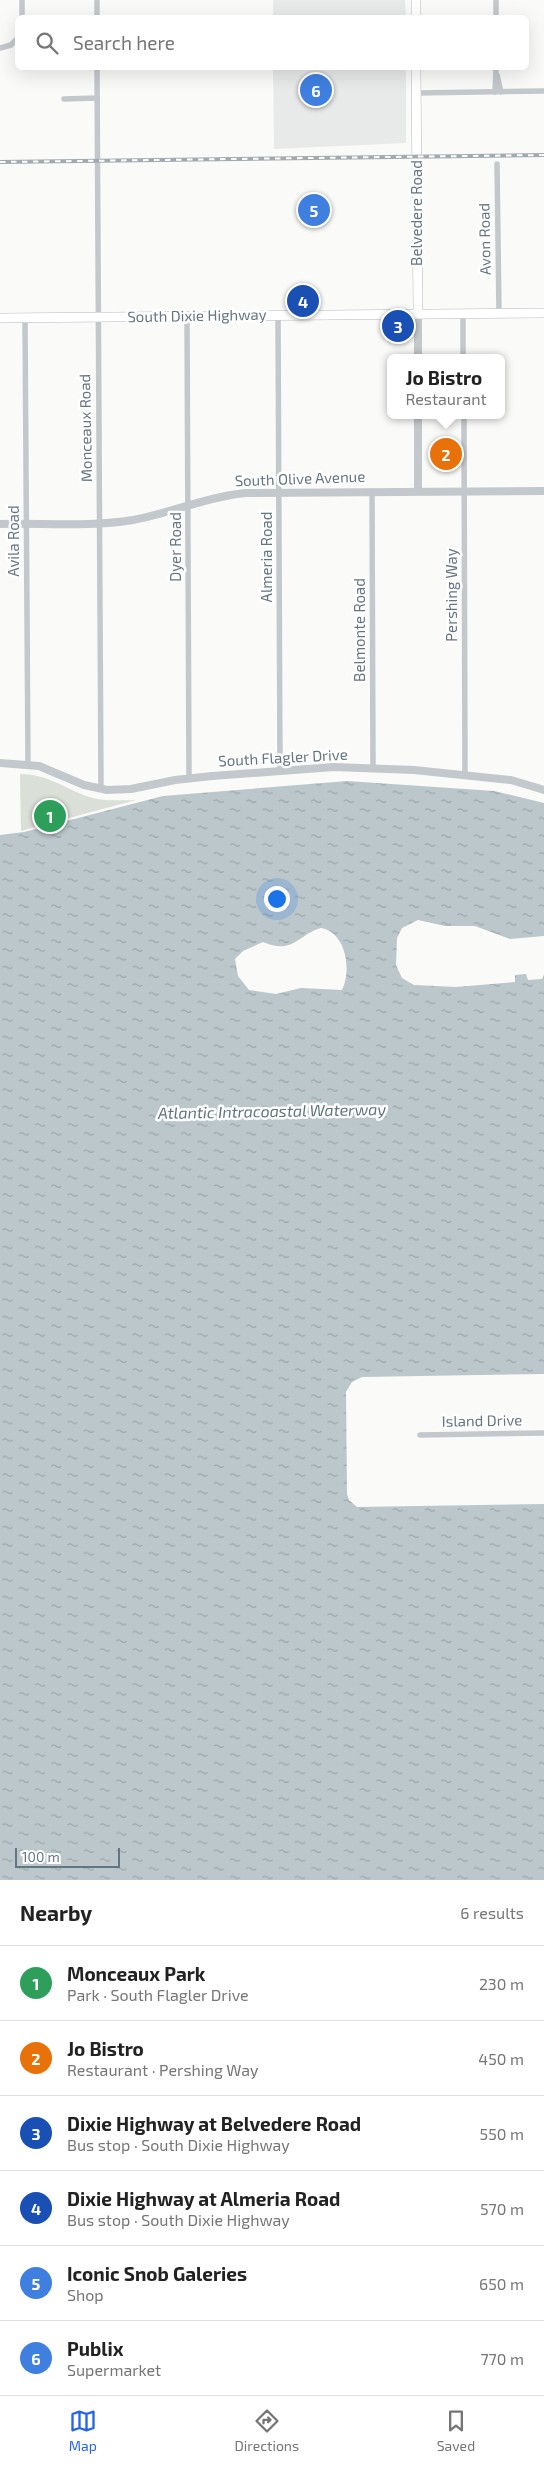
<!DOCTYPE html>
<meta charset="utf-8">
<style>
:root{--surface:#fff;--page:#f2f2f2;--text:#222;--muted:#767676;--line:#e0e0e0;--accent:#2563eb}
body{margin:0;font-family:"Exo 2",sans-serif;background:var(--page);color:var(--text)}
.scale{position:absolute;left:15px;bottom:12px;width:105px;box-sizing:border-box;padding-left:5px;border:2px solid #657683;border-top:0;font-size:14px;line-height:18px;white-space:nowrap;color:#657683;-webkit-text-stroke:4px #fff;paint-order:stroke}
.you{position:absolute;left:276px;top:898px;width:18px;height:18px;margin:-12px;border:4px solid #fff;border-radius:50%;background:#1a73e8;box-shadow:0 0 0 8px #1a73e833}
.badge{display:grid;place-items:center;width:32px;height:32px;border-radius:50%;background:var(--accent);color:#fff;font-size:16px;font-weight:700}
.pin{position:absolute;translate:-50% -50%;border:2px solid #fff;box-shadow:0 1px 5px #0006}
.popup{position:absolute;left:387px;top:354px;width:118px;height:65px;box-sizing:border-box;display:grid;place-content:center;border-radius:8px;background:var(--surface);filter:drop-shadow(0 1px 4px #0005);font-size:16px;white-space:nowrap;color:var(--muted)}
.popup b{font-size:19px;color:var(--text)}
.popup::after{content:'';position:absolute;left:50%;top:100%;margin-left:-10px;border:10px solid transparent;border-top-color:var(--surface)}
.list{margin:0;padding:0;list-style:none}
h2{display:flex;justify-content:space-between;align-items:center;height:65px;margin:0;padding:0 20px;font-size:21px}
h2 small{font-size:16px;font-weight:400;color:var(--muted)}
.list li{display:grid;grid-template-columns:32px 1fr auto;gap:15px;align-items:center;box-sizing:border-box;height:75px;padding:0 20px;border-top:1px solid var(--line)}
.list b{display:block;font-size:19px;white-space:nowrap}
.list p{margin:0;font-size:16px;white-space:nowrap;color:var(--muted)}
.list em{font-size:16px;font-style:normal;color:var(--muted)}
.icon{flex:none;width:28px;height:28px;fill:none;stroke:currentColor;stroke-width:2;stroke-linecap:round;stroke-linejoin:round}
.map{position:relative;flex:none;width:544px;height:1880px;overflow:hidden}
.search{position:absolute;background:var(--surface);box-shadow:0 5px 20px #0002;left:15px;right:15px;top:15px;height:55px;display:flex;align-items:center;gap:12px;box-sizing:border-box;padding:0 18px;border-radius:8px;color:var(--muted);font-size:19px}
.sheet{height:515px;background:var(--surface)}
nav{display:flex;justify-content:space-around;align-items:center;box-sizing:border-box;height:70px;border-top:1px solid var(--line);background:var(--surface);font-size:14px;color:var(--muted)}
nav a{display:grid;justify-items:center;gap:2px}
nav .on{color:var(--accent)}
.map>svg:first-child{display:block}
.built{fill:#e8e9e9}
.green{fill:#dadfd7}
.water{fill:url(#water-ripples);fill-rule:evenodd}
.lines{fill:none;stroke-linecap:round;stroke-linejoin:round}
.primary-casing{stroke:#b5babe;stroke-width:10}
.minor{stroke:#c3c8cc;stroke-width:5.5}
.tertiary{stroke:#c3c8cc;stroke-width:8}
.primary{stroke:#fff;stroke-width:9}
.rail-casing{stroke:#a2aab0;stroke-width:4}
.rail{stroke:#fff;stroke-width:2;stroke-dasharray:5.5;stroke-linecap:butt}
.labels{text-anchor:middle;stroke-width:5;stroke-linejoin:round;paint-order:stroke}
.street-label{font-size:15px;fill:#657683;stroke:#fff}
.water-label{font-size:16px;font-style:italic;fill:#60757c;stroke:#fff}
</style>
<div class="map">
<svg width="544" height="1880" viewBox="0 0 544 1880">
<defs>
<pattern id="water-ripples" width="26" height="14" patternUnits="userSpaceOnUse" patternTransform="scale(1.25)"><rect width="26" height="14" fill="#bbc7cb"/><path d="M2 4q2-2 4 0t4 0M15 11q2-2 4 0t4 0" fill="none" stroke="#9ca6aa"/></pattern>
</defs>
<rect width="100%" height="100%" fill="#fafaf8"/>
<!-- built -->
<g class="built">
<path d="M273,0H405L406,17H273Z"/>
<path d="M273,68H406V143L274,149Z"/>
</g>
<!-- green -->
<path class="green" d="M20,774C46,774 63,787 86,796C103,802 119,800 136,800L21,831Z"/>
<!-- water -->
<path class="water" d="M347,781L494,791L544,803V936L510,939L475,926H445L418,920L402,928L397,938L396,965L402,978L414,985L456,987L515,982V975L526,974L528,980L542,979L544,975V1374L362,1377L352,1382L346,1392L347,1494L349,1500L357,1507L544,1504V1880H0V835L24,832L163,796ZM321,928C346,932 352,970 342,990L301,988L276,994L249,990L238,976L235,959L243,951L263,942C293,955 297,935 321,928Z"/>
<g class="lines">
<defs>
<g id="primary">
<path d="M416,0V18"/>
<path d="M416,68L418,313"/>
<path d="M0,318L544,313"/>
</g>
</defs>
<!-- primary casing -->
<use href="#primary" class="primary-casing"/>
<!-- minor -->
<g class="minor">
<path d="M22,0V18"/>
<path d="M97,0V18"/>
<path d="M496,0V18"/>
<path d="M0,48L11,45L18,38"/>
<path d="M97,68L101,789"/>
<path d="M497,75L501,92"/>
<path d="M495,92L496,68"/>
<path d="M417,93L544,91"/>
<path d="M64,99L97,98"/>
<path d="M497,164L499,313"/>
<path d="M463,313V358"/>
<path d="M278,315L280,770"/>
<path d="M187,316L189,778"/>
<path d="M25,318L28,764"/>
<path d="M464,415L465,775"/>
<path d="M372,491L373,768"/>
<path d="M420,1435L544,1433"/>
</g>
<!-- tertiary -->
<g class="tertiary">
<path d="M418,313V358"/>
<path d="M418,415V491"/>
<path d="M0,524C44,523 90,527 133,520C171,513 206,497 245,493L544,491"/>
<path d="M0,763L39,766L84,785L107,790L131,789L175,780L212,776L334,767L414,770L511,780L544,790"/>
</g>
<!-- primary -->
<use href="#primary" class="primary"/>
<defs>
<path id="rail" d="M0,162L544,155"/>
</defs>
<!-- rail casing -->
<use href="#rail" class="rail-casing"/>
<!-- rail -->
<use href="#rail" class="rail"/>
</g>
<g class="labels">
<!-- street labels -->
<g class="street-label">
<text transform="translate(417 213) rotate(-90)" y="5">Belvedere Road</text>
<text transform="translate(485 239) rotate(-91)" y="5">Avon Road</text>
<text transform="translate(197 316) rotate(-1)" y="5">South Dixie Highway</text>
<text transform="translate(86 428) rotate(-91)" y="5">Monceaux Road</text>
<text transform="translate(300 479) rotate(-2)" y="5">South Olive Avenue</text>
<text transform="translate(14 541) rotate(-90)" y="5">Avila Road</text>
<text transform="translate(176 547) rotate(-90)" y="5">Dyer Road</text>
<text transform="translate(267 557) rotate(-90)" y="5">Almeria Road</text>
<text transform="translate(452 595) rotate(-90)" y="5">Pershing Way</text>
<text transform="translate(360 630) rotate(-90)" y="5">Belmonte Road</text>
<text transform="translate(283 758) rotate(-3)" y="5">South Flagler Drive</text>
<text transform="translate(482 1421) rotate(-1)" y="5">Island Drive</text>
</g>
<!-- water labels -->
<g class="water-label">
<text transform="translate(272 1111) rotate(-1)" y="6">Atlantic Intracoastal Waterway</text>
</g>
</g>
</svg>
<div class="scale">100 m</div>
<div class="you"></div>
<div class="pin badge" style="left:50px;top:816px;background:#2e9e5b">1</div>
<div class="pin badge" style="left:446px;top:454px;background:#e8710a">2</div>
<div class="popup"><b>Jo Bistro</b>Restaurant</div>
<div class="pin badge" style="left:398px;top:326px;background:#1a4fb4">3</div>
<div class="pin badge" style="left:303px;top:301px;background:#1a4fb4">4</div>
<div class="pin badge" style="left:314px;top:210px;background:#3f7fe0">5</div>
<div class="pin badge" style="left:316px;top:90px;background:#3f7fe0">6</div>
<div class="search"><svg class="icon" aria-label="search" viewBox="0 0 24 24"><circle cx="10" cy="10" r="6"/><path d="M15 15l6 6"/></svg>Search here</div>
</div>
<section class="sheet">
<h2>Nearby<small>6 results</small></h2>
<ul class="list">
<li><span class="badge" style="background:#2e9e5b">1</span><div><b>Monceaux Park</b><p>Park · South Flagler Drive</p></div><em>230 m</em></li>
<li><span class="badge" style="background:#e8710a">2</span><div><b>Jo Bistro</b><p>Restaurant · Pershing Way</p></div><em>450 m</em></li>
<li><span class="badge" style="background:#1a4fb4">3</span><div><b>Dixie Highway at Belvedere Road</b><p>Bus stop · South Dixie Highway</p></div><em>550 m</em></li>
<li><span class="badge" style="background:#1a4fb4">4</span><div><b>Dixie Highway at Almeria Road</b><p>Bus stop · South Dixie Highway</p></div><em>570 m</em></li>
<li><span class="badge" style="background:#3f7fe0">5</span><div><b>Iconic Snob Galeries</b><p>Shop</p></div><em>650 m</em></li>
<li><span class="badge" style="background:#3f7fe0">6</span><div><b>Publix</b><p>Supermarket</p></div><em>770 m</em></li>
</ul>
</section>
<nav>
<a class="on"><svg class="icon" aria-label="map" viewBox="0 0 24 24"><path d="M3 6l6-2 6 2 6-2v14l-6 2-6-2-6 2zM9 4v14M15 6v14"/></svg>Map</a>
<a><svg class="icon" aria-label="directions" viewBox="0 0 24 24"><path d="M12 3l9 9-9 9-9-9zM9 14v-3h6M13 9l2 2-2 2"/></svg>Directions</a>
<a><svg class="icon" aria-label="saved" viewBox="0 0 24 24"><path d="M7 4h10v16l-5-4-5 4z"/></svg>Saved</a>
</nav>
